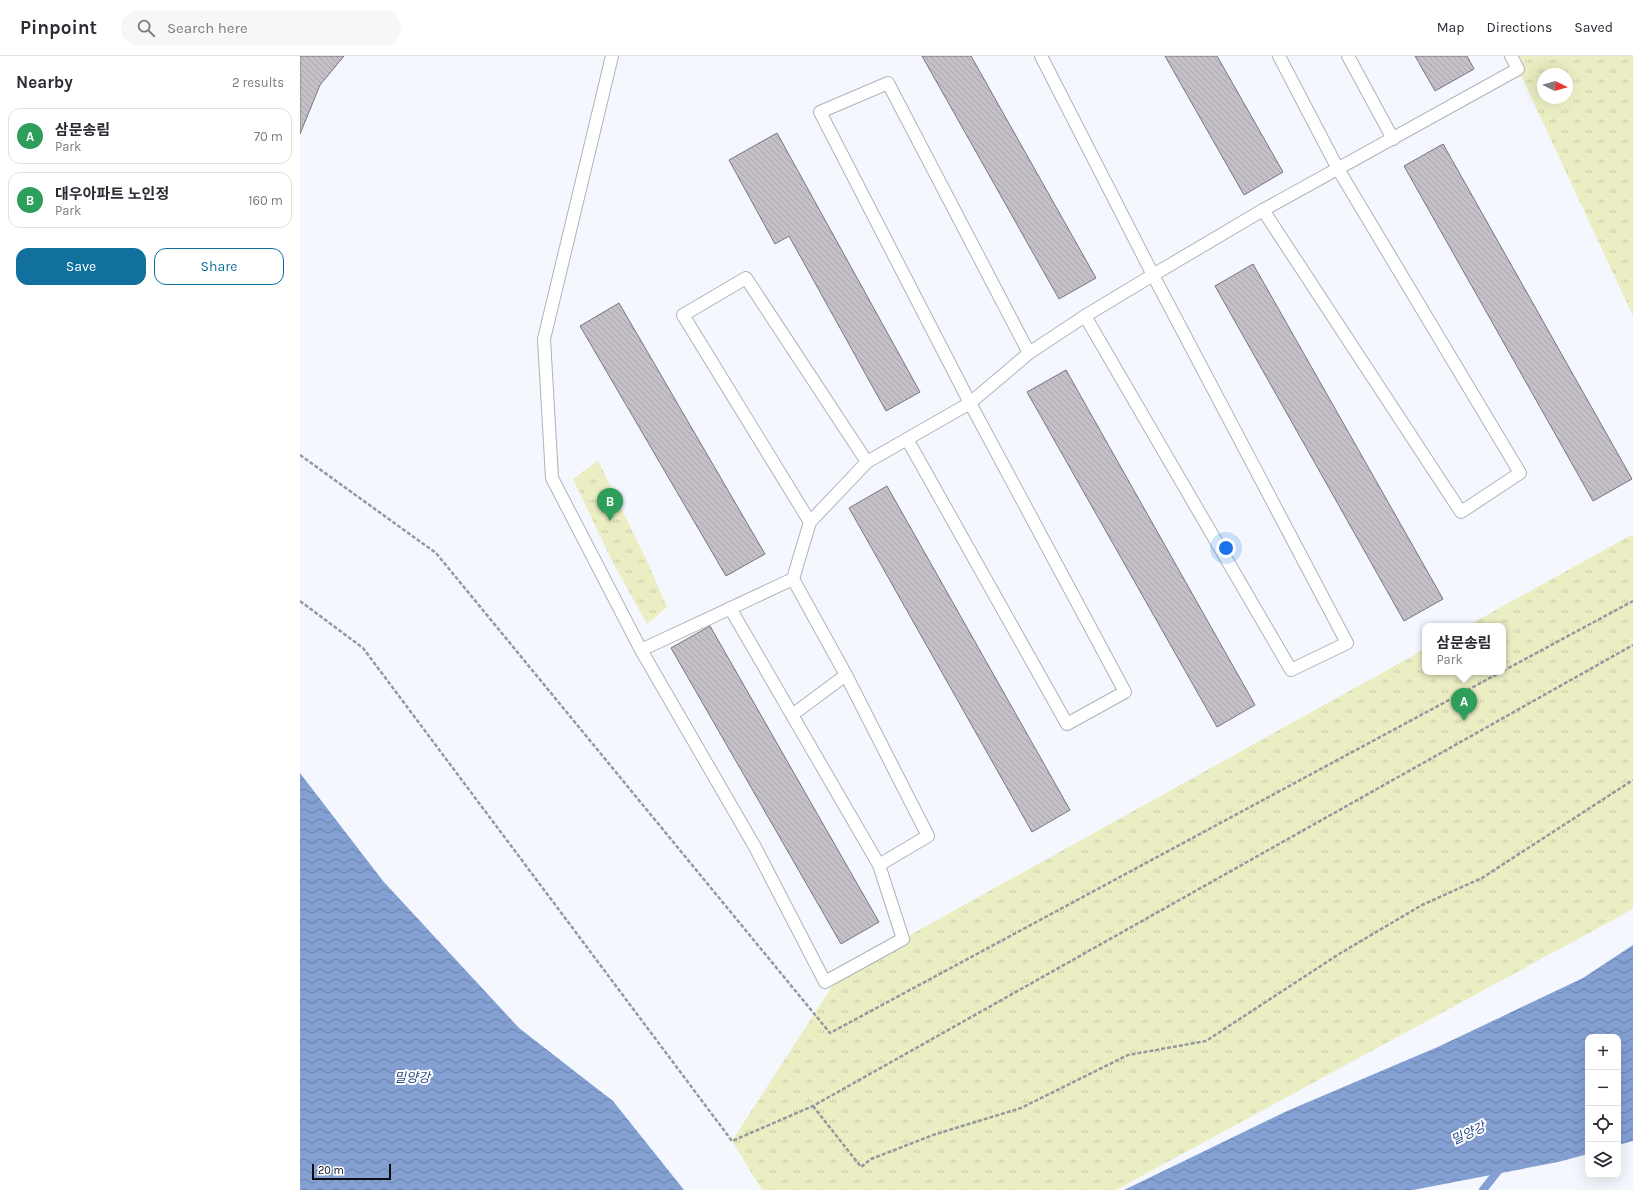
<!DOCTYPE html>
<meta charset="utf-8">
<style>
:root{--surface:#fff;--page:#f7f7f7;--text:#2b2b33;--muted:#7c7c81;--line:#e1e1e2;--accent:#12709e}
body{margin:0;font-family:Karla,"Noto Sans KR",sans-serif;background:var(--page);color:var(--text)}
.controls{position:absolute;right:12px;bottom:12px;display:grid;overflow:hidden;border-radius:8px;box-shadow:0 4px 16px #0002}
.controls button{width:36px;height:36px;display:grid;place-items:center;padding:0;border:0;border-bottom:1px solid var(--line);background:var(--surface);color:var(--text);font:20px sans-serif}
.compass{position:absolute;left:1237px;top:12px;width:36px;height:36px;border-radius:50%;background:var(--surface);box-shadow:0 4px 16px #0002;rotate:96deg}
.scale{position:absolute;left:12px;bottom:10px;width:79px;box-sizing:border-box;padding-left:4px;border:2px solid #0b0d0f;border-top:0;font-size:11px;line-height:14px;white-space:nowrap;color:#0b0d0f;-webkit-text-stroke:3px #fff;paint-order:stroke}
.you{position:absolute;left:926px;top:492px;width:14px;height:14px;margin:-10px;border:3px solid #fff;border-radius:50%;background:#1a73e8;box-shadow:0 0 0 6px #1a73e833}
.badge{display:grid;place-items:center;width:26px;height:26px;border-radius:50%;background:var(--accent);color:#fff;font-size:13px;font-weight:700}
.pin{position:absolute;translate:-50% -33px;filter:drop-shadow(0 1px 2px #0008)}
.pin::after{content:'';position:absolute;top:21px;width:14px;height:12px;background:inherit;clip-path:polygon(0 0,100% 0,50% 100%)}
.popup{position:absolute;left:1122px;top:567px;width:84px;height:52px;box-sizing:border-box;display:grid;place-content:center;border-radius:8px;background:var(--surface);filter:drop-shadow(0 1px 3px #0005);font-size:13px;white-space:nowrap;color:var(--muted)}
.popup b{font-size:15px;color:var(--text)}
.popup::after{content:'';position:absolute;left:50%;top:100%;margin-left:-8px;border:8px solid transparent;border-top-color:var(--surface)}
.list{margin:0;padding:0;list-style:none}
h2{display:flex;justify-content:space-between;align-items:center;height:52px;margin:0;padding:0 16px;font-size:17px}
h2 small{font-size:13px;font-weight:400;color:var(--muted)}
.list li{display:grid;grid-template-columns:26px 1fr auto;gap:12px;align-items:center;box-sizing:border-box;height:56px;margin:0 8px 8px;padding:0 8px;border:1px solid var(--line);border-radius:12px}
.list b{display:block;font-size:15px;white-space:nowrap}
.list p{margin:0;font-size:13px;white-space:nowrap;color:var(--muted)}
.list em{font-size:13px;font-style:normal;color:var(--muted)}
.actions{display:flex;gap:8px;padding:12px 16px}
.actions a{flex:1;padding:9px 0;border:1px solid var(--accent);border-radius:12px;text-align:center;font-size:14px;color:var(--accent)}
.actions .main{background:var(--accent);color:#fff}
.icon{flex:none;width:22px;height:22px;fill:none;stroke:currentColor;stroke-width:2;stroke-linecap:round;stroke-linejoin:round}
.map{position:relative;flex:none;width:1333px;height:1134px;overflow:hidden}
header{display:flex;align-items:center;gap:24px;box-sizing:border-box;height:56px;padding:0 20px;background:var(--surface);border-bottom:1px solid var(--line)}
header strong{font-size:19px}
nav{display:flex;gap:22px;margin-inline-start:auto;font-size:14px}
.search{width:280px;height:36px;background:var(--page);display:flex;align-items:center;gap:10px;box-sizing:border-box;padding:0 14px;border-radius:22px;color:var(--muted);font-size:15px}
main{display:flex}
aside{flex:1;background:var(--surface)}
.map>svg:first-child{display:block}
.park{fill:url(#park-tufts);fill-rule:evenodd}
.water{fill:url(#water-waves)}
.lines{fill:none;stroke-linecap:round;stroke-linejoin:round}
.stream{stroke:#84a0d3;stroke-width:8}
.building{fill:url(#building-back-hatch);stroke:#79757c}
.service-casing{stroke:#aeb3ba;stroke-width:14}
.path{stroke:#95989c;stroke-width:2.5;stroke-dasharray:4 2;stroke-linecap:butt}
.service{stroke:#fff;stroke-width:12}
.labels{text-anchor:middle;stroke-width:4;stroke-linejoin:round;paint-order:stroke}
.water-label{font-size:13px;font-style:italic;fill:#294988;stroke:#fff}
</style>
<header>
<strong>Pinpoint</strong>
<div class="search"><svg class="icon" aria-label="search" viewBox="0 0 24 24"><circle cx="10" cy="10" r="6"/><path d="M15 15l6 6"/></svg>Search here</div>
<nav><a>Map</a><a>Directions</a><a>Saved</a></nav>
</header>
<main>
<aside>
<h2>Nearby<small>2 results</small></h2>
<ul class="list">
<li><span class="badge" style="background:#2e9e5b">A</span><div><b>삼문송림</b><p>Park</p></div><em>70 m</em></li>
<li><span class="badge" style="background:#2e9e5b">B</span><div><b>대우아파트 노인정</b><p>Park</p></div><em>160 m</em></li>
</ul>
<div class="actions"><a class="main">Save</a><a>Share</a></div>
</aside>
<div class="map">
<svg width="1333" height="1134" viewBox="0 0 1333 1134">
<defs>
<pattern id="park-tufts" width="24" height="20" patternUnits="userSpaceOnUse"><rect width="24" height="20" fill="#ebeec3"/><path d="M3 7l-1-3M5 7V3M7 7l1-3M15 17l-1-3M17 17v-4M19 17l1-3" fill="none" stroke="#c8cba6"/></pattern>
<pattern id="water-waves" width="16" height="10" patternUnits="userSpaceOnUse"><rect width="16" height="10" fill="#84a0d3"/><path d="M0 5q4-4 8 0t8 0" fill="none" stroke="#6a81aa"/></pattern>
<pattern id="building-back-hatch" width="6" height="6" patternUnits="userSpaceOnUse"><rect width="6" height="6" fill="#c5c0c8"/><path d="M-1 5l2 2M0 0l6 6M5-1l2 2" fill="none" stroke="#a8a4ab"/></pattern>
</defs>
<rect width="100%" height="100%" fill="#f4f8fe"/>
<!-- park -->
<g class="park">
<path d="M1212,0H1333V260L1218,13ZM1243,18H1267V42H1243Z"/>
<path d="M298,405L348,507L367,551L347,568L313,507L273,423Z"/>
<path d="M1333,478V853L816,1134H462L432,1085L540,918L1125,593V616H1203V570H1167Z"/>
</g>
<!-- water -->
<g class="water">
<path d="M0,717L83,825L219,972L313,1045L384,1134H0Z"/>
<path d="M1333,889V1085L1318,1089V981H1288V1098L1258,1106L1113,1134H824L987,1055L1140,990L1283,922Z"/>
</g>
<g class="lines">
<!-- stream -->
<path class="stream" d="M1183,1134L1202,1110"/>
</g>
<!-- building -->
<g class="building">
<path d="M0,0H44L20,29L0,78Z"/>
<path d="M622,0H671L796,222L759,243Z"/>
<path d="M865,0H917L983,116L944,139Z"/>
<path d="M1115,0H1167L1174,13L1135,35Z"/>
<path d="M477,77L620,336L586,355L489,180L475,188L429,104Z"/>
<path d="M1143,88L1332,423L1293,445L1104,110Z"/>
<path d="M953,208L1143,543L1104,565L915,230Z"/>
<path d="M319,247L465,498L426,520L280,270Z"/>
<path d="M766,314L955,649L917,671L727,336Z"/>
<path d="M587,430L770,754L732,776L549,452Z"/>
<path d="M410,570L579,866L541,888L371,592Z"/>
</g>
<g class="lines">
<defs>
<g id="service">
<path d="M312,0L244,283L252,422L341,594L493,523L510,466L567,406L446,222L383,259L510,466"/>
<path d="M1048,0L1093,83"/>
<path d="M963,154L1161,456L1220,417L1038,113L979,0"/>
<path d="M785,260L991,614L1047,587L853,219L963,154L1218,13L1211,0"/>
<path d="M607,383L767,668L825,636L670,347L729,297L785,260L853,219L741,0"/>
<path d="M567,406L670,347L520,56L588,27L729,297"/>
<path d="M430,552L579,809"/>
<path d="M341,594L455,791L525,926L603,883L579,809L628,780L546,619"/>
<path d="M492,659L546,619L493,523"/>
</g>
</defs>
<!-- service casing -->
<use href="#service" class="service-casing"/>
<!-- path -->
<g class="path">
<path d="M0,399L136,497L530,977L1201,616"/>
<path d="M0,545L63,592L432,1085L513,1050L1333,589"/>
<path d="M1203,615L1333,545"/>
<path d="M513,1050L561,1111L571,1103L633,1079L721,1052L828,999L906,985L1039,898L1122,849L1182,822L1333,724"/>
</g>
<!-- service -->
<use href="#service" class="service"/>
</g>
<g class="labels">
<!-- water labels -->
<g class="water-label">
<text x="112" y="1026">밀양강</text>
<text transform="translate(1168 1077) rotate(-25)" y="5">밀양강</text>
</g>
</g>
</svg>
<div class="controls">
<button>+</button>
<button>−</button>
<button><svg class="icon" aria-label="locate" viewBox="0 0 24 24"><circle cx="12" cy="12" r="6"/><path d="M12 2v4M12 18v4M2 12h4M18 12h4"/></svg></button>
<button><svg class="icon" aria-label="layers" viewBox="0 0 24 24"><path d="M12 4l9 5-9 5-9-5zM3 14l9 5 9-5"/></svg></button>
</div>
<svg class="compass" viewBox="-18 -18 36 36"><path d="M0-13l5 13h-10z" fill="#e53935"/><path d="M0 13l5-13h-10z" fill="#7c7c81"/></svg>
<div class="scale">20 m</div>
<div class="you"></div>
<div class="pin badge" style="left:1164px;top:665px;background:#2e9e5b">A</div>
<div class="popup"><b>삼문송림</b>Park</div>
<div class="pin badge" style="left:310px;top:465px;background:#2e9e5b">B</div>
</div>
</main>
